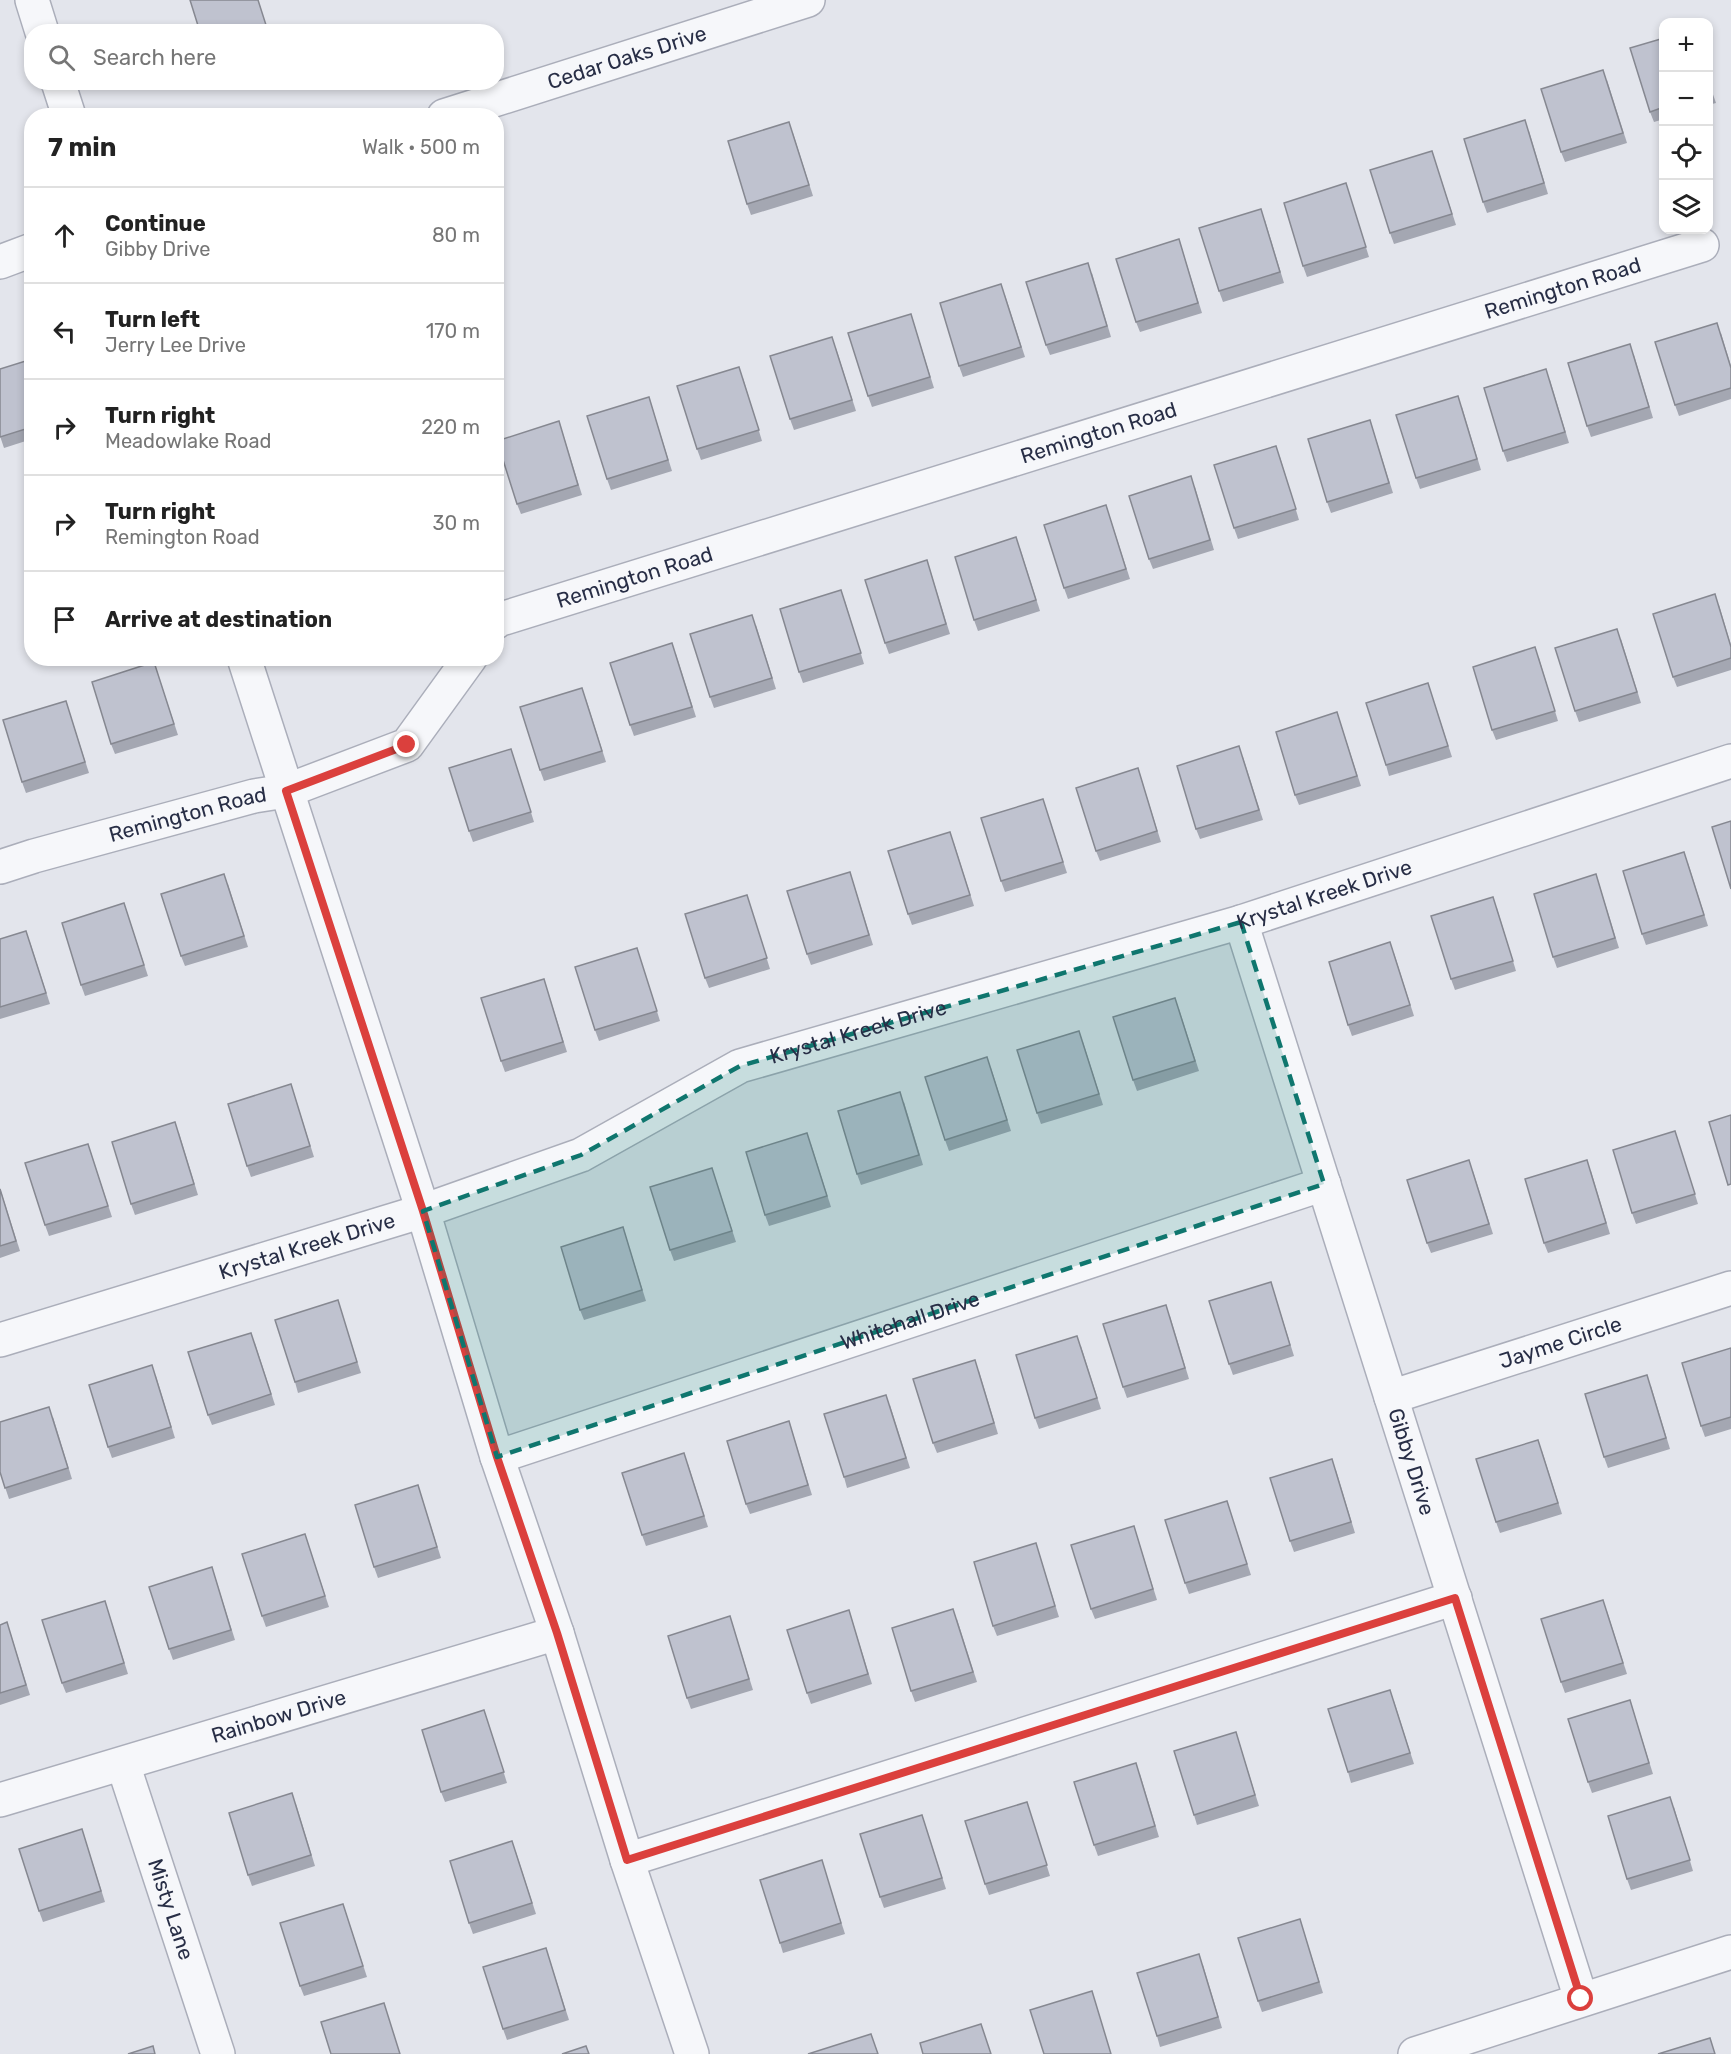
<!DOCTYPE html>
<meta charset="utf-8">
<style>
:root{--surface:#fff;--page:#f2f2f2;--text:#222;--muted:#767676;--line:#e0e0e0}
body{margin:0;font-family:Rubik,sans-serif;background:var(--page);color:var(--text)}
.controls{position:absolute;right:18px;top:18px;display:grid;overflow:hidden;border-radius:12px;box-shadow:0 3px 9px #0003}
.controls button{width:54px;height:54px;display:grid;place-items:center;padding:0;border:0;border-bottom:2px solid var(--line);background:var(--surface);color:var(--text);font:30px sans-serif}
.stop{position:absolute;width:18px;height:18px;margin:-14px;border:4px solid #db403d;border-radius:50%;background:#fff}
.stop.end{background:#db403d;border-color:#fff;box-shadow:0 2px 6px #0008}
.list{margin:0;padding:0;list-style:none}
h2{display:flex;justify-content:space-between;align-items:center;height:78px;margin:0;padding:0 24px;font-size:26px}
h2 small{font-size:20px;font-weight:400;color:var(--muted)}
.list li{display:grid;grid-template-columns:39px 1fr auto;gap:18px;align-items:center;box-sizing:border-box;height:96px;padding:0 24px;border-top:2px solid var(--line)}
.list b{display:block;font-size:22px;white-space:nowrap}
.list p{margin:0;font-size:20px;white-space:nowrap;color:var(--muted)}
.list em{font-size:20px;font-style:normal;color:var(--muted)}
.icon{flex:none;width:33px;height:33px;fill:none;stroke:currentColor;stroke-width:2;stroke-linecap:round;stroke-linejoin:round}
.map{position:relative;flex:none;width:1731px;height:2054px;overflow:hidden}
.search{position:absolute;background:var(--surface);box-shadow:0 3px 9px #0003;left:24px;top:24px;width:480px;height:66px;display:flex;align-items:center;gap:15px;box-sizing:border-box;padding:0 21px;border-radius:24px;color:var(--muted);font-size:22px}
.panel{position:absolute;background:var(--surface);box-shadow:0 3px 9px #0003;left:24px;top:108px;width:480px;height:558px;border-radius:24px}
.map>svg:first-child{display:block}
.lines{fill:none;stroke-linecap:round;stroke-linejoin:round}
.minor-casing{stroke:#abaeba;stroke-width:36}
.tertiary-casing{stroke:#abaeba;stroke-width:36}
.minor{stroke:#f6f7fa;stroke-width:33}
.tertiary{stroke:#f6f7fa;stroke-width:33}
.wall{fill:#a4a7b2}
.building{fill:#bfc2cf;stroke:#868891;stroke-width:1.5}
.route{stroke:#db403d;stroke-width:8}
.marked{fill:#0f766e;fill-opacity:0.2;stroke:#0f766e;stroke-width:4.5;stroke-dasharray:12 8;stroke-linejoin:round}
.labels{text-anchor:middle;stroke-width:4.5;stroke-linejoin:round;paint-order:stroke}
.street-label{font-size:21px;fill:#282e46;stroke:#f3f4f9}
</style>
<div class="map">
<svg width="1731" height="2054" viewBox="0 0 1731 2054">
<rect width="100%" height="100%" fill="#e3e5ec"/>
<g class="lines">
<defs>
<g id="minor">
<path id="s1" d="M444,116L808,0"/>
<path d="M0,262L32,250"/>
<path id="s2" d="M496,622L498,620L1702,245"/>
<path id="s3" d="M0,867L34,856L254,796L286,791L407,745L470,658"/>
<path id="s4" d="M1241,922L1581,1999"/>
<path id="s5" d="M0,1340L423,1211L581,1155L740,1066L1241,922L1731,761"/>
<path id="s6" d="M1391,1397L1731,1288"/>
<path id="s7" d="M497,1457L1324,1184"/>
<path id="s8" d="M123,1764L218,2054"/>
<path id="s9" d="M0,1800L557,1633"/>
<path d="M627,1860L1455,1598"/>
<path d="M1415,2054L1731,1952"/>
</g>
<g id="tertiary">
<path d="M32,0L42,32"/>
<path d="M58,82L69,116"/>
<path d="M244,658L423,1211L497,1457L557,1633L627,1860L692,2054"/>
</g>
</defs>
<!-- minor casing -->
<use href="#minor" class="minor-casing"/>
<!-- tertiary casing -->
<use href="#tertiary" class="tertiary-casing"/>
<!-- minor -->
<use href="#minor" class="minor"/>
<!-- tertiary -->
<use href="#tertiary" class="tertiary"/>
</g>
<!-- wall -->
<g class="wall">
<path d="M190,0H258L268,32H200Z"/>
<path d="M1664,38V119L1654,122L1650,112Z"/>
<path d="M1607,80L1627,143L1565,162L1561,152Z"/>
<path d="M1708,80L1716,103L1708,105Z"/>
<path d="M1529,131L1548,194L1487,213L1483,202Z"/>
<path d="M793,133L813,196L751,215L747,204Z"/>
<path d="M1432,151L1456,225L1394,244L1390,233Z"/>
<path d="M1346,183L1369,257L1307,277L1303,266Z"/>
<path d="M1265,220L1284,283L1223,302L1219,291Z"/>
<path d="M1179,239L1202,313L1140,332L1136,322Z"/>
<path d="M1092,273L1111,337L1050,355L1046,345Z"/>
<path d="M1005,295L1025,357L963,377L959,366Z"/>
<path d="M911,314L934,388L872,407L868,396Z"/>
<path d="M1721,333L1731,366V399L1679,416L1675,405Z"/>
<path d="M836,348L856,411L794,430L790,419Z"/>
<path d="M1634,355L1653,418L1591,437L1587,426Z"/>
<path d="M32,359V439L4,448L0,436Z"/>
<path d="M743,378L762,441L701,460L697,449Z"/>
<path d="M1550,380L1569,443L1507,462L1503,451Z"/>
<path d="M649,397L672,471L611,490L607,479Z"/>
<path d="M1462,407L1481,470L1420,489L1416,478Z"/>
<path d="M1370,420L1393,493L1331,513L1327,502Z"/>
<path d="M559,421L582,495L521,514L517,504Z"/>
<path d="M1280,457L1299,520L1238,539L1234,528Z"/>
<path d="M1195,487L1214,550L1153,569L1149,559Z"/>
<path d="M1106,505L1130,579L1068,599L1064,588Z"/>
<path d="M496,518L500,529L496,530Z"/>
<path d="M1020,548L1040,611L978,631L974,620Z"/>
<path d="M927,560L950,634L889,654L885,643Z"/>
<path d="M845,601L864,664L803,683L799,672Z"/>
<path d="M1719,605L1731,645V670L1677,687L1673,677Z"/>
<path d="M756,625L776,689L714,708L710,697Z"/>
<path d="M1621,639L1641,703L1579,722L1575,711Z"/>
<path d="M676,654L696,717L634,736L630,725Z"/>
<path d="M1539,658L1558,721L1496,740L1492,730Z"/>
<path d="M154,662L178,735L115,754L111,744Z"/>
<path d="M1428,683L1452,757L1389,776L1386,765Z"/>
<path d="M586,699L606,762L544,781L540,770Z"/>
<path d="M66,701L89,773L26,793L22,782Z"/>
<path d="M1337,712L1361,786L1299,805L1295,795Z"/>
<path d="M511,749L534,822L473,842L469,831Z"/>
<path d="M1243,757L1263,820L1200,839L1196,829Z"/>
<path d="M1138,768L1161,842L1100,861L1096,851Z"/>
<path d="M1043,799L1067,873L1005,892L1001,881Z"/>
<path d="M954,843L974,906L912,925L908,914Z"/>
<path d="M1688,863L1708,926L1646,945L1642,934Z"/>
<path d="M850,872L873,945L811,965L807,954Z"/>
<path d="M1596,874L1619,948L1557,968L1553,957Z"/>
<path d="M228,884L248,947L185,966L181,956Z"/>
<path d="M747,895L770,969L709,988L705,978Z"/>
<path d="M124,903L148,976L85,996L81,985Z"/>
<path d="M1497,908L1516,971L1455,990L1451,979Z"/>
<path d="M0,939L30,942L50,1004L0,1019Z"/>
<path d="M637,948L660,1021L599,1041L595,1030Z"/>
<path d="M1394,953L1414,1016L1352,1036L1348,1025Z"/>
<path d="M544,979L567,1052L505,1072L501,1061Z"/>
<path d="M1179,1009L1199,1071L1137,1091L1133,1080Z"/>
<path d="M1083,1042L1103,1105L1041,1124L1037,1113Z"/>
<path d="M991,1068L1011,1131L949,1151L945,1140Z"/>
<path d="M291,1084L314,1157L251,1177L247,1166Z"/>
<path d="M904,1102L923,1165L861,1185L857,1174Z"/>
<path d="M1675,1131L1698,1204L1636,1224L1632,1213Z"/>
<path d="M179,1133L198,1195L135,1215L131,1204Z"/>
<path d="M88,1144L112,1217L49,1236L45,1225Z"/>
<path d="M811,1144L831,1207L769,1226L765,1215Z"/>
<path d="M712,1168L736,1242L674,1261L670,1250Z"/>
<path d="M1473,1171L1493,1234L1431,1253L1427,1243Z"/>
<path d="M1591,1171L1610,1234L1548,1253L1544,1243Z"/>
<path d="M0,1188L20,1251L0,1258Z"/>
<path d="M623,1227L646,1301L584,1320L580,1310Z"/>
<path d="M1271,1282L1294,1356L1233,1375L1229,1364Z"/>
<path d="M341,1311L361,1373L298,1393L295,1382Z"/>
<path d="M1170,1316L1189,1379L1127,1398L1123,1387Z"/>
<path d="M255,1343L275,1405L212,1425L208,1415Z"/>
<path d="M1081,1346L1101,1409L1039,1429L1035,1418Z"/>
<path d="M1731,1348V1429L1705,1437L1701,1426Z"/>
<path d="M979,1371L998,1434L937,1453L933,1443Z"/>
<path d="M156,1376L175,1438L112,1458L108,1447Z"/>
<path d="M1651,1386L1670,1449L1608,1468L1604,1457Z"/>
<path d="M890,1405L910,1468L847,1488L844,1477Z"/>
<path d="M53,1417L72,1479L9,1499L0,1472Z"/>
<path d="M789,1421L812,1495L750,1514L746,1504Z"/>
<path d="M1542,1451L1562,1514L1500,1533L1496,1522Z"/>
<path d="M688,1464L708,1527L646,1546L642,1535Z"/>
<path d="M1336,1470L1355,1533L1294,1552L1290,1541Z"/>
<path d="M418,1485L441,1558L378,1578L374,1567Z"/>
<path d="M1227,1501L1251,1575L1189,1594L1185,1583Z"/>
<path d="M1134,1526L1157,1600L1095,1619L1091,1609Z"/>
<path d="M305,1534L329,1607L266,1627L262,1616Z"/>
<path d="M1036,1543L1059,1617L997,1636L993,1626Z"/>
<path d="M212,1567L235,1640L173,1660L169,1649Z"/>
<path d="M105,1601L128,1674L66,1693L62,1683Z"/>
<path d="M849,1610L872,1684L811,1704L807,1693Z"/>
<path d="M1607,1611L1627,1674L1565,1693L1561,1682Z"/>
<path d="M730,1616L753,1690L691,1709L687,1698Z"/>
<path d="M957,1619L977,1682L915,1702L911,1691Z"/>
<path d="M7,1622L30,1695L0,1705V1625Z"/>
<path d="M1630,1700L1653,1774L1592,1793L1588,1782Z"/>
<path d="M1394,1701L1414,1764L1351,1783L1348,1772Z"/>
<path d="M484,1710L507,1783L445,1802L441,1792Z"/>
<path d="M1236,1732L1259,1806L1197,1825L1194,1815Z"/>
<path d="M1140,1774L1159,1837L1098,1856L1094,1845Z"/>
<path d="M1027,1802L1050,1876L989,1895L985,1884Z"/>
<path d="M296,1804L315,1866L252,1886L248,1875Z"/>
<path d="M1674,1807L1693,1871L1631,1890L1627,1879Z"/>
<path d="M922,1815L946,1889L884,1908L880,1897Z"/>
<path d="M82,1829L105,1902L43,1922L39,1911Z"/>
<path d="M516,1852L536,1914L473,1934L469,1923Z"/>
<path d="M825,1871L845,1934L783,1953L780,1943Z"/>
<path d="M343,1904L367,1977L304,1996L300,1986Z"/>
<path d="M1300,1919L1323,1993L1262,2012L1258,2001Z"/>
<path d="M546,1948L569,2020L507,2040L503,2029Z"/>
<path d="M1203,1965L1222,2028L1160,2047L1157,2036Z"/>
</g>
<!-- building -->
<g class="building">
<path d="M190,0H258L266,25L245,32H200Z"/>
<path d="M1664,38V107L1650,112L1630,48Z"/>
<path d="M1603,70L1623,133L1561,152L1541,89Z"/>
<path d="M1708,82L1712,92L1708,93Z"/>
<path d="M1525,120L1544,183L1483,202L1464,139Z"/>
<path d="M789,122L809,185L747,204L728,141Z"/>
<path d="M1432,151L1452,214L1390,233L1370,170Z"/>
<path d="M1346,183L1366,247L1303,266L1284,203Z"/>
<path d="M1261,209L1280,272L1219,291L1199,228Z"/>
<path d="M1179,239L1198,303L1136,322L1116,259Z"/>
<path d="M1088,263L1107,326L1046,345L1026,282Z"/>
<path d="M1001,284L1021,347L959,366L940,303Z"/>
<path d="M911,314L930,377L868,396L848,333Z"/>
<path d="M1717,323L1731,368V388L1675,405L1655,342Z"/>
<path d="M832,337L852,400L790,419L770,356Z"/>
<path d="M1630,344L1649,407L1587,426L1568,363Z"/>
<path d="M32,359V427L0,437V369Z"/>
<path d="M739,367L759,430L697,449L677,386Z"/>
<path d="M1546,369L1565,432L1503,451L1484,388Z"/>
<path d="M1458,396L1477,459L1416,478L1396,415Z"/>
<path d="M649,397L668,460L607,479L587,416Z"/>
<path d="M1370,420L1389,483L1327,502L1308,439Z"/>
<path d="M559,421L578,485L517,504L497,441Z"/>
<path d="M1276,446L1296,509L1234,528L1214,465Z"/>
<path d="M1191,476L1210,540L1149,559L1129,496Z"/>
<path d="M1106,505L1126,569L1064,588L1044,525Z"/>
<path d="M1016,537L1036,600L974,620L955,557Z"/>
<path d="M927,560L946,624L885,643L865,580Z"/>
<path d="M841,590L861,653L799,672L780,609Z"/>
<path d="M1715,594L1731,647V658L1673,677L1653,614Z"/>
<path d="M752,615L772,678L710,697L690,634Z"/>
<path d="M1617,629L1637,692L1575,711L1555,648Z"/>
<path d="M672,643L692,707L630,725L610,663Z"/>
<path d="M1535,647L1555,711L1492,730L1473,667Z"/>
<path d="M154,662L174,724L111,744L92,682Z"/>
<path d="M1428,683L1448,746L1386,765L1366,703Z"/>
<path d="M582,688L602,751L540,770L520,707Z"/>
<path d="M66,701L85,762L22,782L3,720Z"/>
<path d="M1337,712L1357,776L1295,795L1276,732Z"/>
<path d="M1239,746L1259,810L1196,829L1177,766Z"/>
<path d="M511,749L531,812L469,831L449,768Z"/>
<path d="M1138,768L1157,831L1096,851L1076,788Z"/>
<path d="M1043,799L1063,862L1001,881L981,818Z"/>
<path d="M1731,821V889L1712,827Z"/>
<path d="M950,832L970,895L908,914L888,851Z"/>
<path d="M1684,852L1704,915L1642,934L1623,871Z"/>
<path d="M850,872L869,935L807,954L787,891Z"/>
<path d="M224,874L244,936L181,956L161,894Z"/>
<path d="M1596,874L1615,938L1553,957L1534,894Z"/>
<path d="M747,895L767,958L705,978L685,914Z"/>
<path d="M1493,897L1513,961L1451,979L1431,916Z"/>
<path d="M124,903L144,965L81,985L62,923Z"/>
<path d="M26,931L46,993L0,1007V939Z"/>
<path d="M1390,942L1410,1005L1348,1025L1329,962Z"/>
<path d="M637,948L657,1011L595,1030L575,967Z"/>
<path d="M544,979L563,1042L501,1061L481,998Z"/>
<path d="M1175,998L1195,1061L1133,1080L1113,1017Z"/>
<path d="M1079,1031L1099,1094L1037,1113L1017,1050Z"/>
<path d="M987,1057L1007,1120L945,1140L925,1077Z"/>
<path d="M291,1084L310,1146L247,1166L228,1104Z"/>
<path d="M900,1092L919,1155L857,1174L838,1111Z"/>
<path d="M1731,1115V1184L1728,1185L1709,1122Z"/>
<path d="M175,1122L194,1184L131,1204L112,1142Z"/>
<path d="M1675,1131L1695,1194L1632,1213L1613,1150Z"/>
<path d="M807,1133L827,1196L765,1215L746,1152Z"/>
<path d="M88,1144L108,1206L45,1225L25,1163Z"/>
<path d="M1469,1160L1489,1224L1427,1243L1407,1180Z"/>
<path d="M1587,1160L1606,1223L1544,1243L1525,1179Z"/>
<path d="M712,1168L732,1231L670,1250L650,1187Z"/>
<path d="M0,1189L16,1241L0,1246Z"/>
<path d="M623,1227L642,1290L580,1310L561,1247Z"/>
<path d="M1271,1282L1290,1345L1229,1364L1209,1301Z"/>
<path d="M338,1300L357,1362L295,1382L275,1320Z"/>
<path d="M1166,1305L1185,1368L1123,1387L1103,1324Z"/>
<path d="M251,1333L271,1394L208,1415L188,1352Z"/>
<path d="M1077,1336L1097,1398L1035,1418L1016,1355Z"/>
<path d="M1731,1348V1417L1701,1426L1682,1363Z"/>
<path d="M975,1360L994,1423L933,1443L913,1379Z"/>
<path d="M152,1365L171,1427L108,1447L89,1385Z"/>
<path d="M1647,1375L1666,1438L1604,1457L1585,1394Z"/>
<path d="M886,1395L906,1458L844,1477L824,1414Z"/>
<path d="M49,1407L68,1468L5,1488L0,1472V1422Z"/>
<path d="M789,1421L808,1485L746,1504L727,1441Z"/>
<path d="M1538,1440L1558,1503L1496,1522L1476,1459Z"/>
<path d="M684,1453L704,1516L642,1535L622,1473Z"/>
<path d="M1332,1459L1351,1522L1290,1541L1270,1478Z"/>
<path d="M418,1485L437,1547L374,1567L355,1505Z"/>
<path d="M1227,1501L1247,1564L1185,1583L1165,1520Z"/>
<path d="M1134,1526L1153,1589L1091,1609L1071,1545Z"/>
<path d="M305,1534L325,1596L262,1616L242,1554Z"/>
<path d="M1036,1543L1055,1606L993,1626L974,1562Z"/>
<path d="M212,1567L231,1630L169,1649L149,1587Z"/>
<path d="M1603,1600L1623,1663L1561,1682L1541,1619Z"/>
<path d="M105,1601L124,1663L62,1683L42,1620Z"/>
<path d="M953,1609L973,1672L911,1691L892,1628Z"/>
<path d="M849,1610L868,1674L807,1693L787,1630Z"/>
<path d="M730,1616L749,1679L687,1698L668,1636Z"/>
<path d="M7,1622L26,1685L0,1693V1625Z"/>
<path d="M1390,1690L1410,1753L1348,1772L1328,1709Z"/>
<path d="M1630,1700L1649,1763L1588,1782L1568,1719Z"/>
<path d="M484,1710L504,1772L441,1792L422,1730Z"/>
<path d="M1236,1732L1255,1795L1194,1815L1174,1751Z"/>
<path d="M1136,1763L1155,1826L1094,1845L1074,1782Z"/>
<path d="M292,1793L311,1855L248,1875L229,1813Z"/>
<path d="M1670,1797L1690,1860L1627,1879L1608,1816Z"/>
<path d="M1027,1802L1047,1865L985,1884L965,1821Z"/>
<path d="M922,1815L942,1878L880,1897L860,1834Z"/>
<path d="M82,1829L101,1891L39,1911L19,1849Z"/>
<path d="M512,1841L532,1903L469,1923L450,1861Z"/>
<path d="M822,1860L841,1923L780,1943L760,1880Z"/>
<path d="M343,1904L363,1966L300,1986L280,1923Z"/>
<path d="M1300,1919L1319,1982L1258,2001L1238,1938Z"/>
<path d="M546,1948L565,2010L503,2029L483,1967Z"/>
<path d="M1199,1954L1218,2017L1157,2036L1137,1973Z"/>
<path d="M1092,1991L1111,2054H1044L1030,2010Z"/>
<path d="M384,2003L400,2054H331L321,2022Z"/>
<path d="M981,2024L991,2054H923L920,2043Z"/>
<path d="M871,2034L878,2054H808Z"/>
<path d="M1710,2038L1715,2054H1658Z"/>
<path d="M153,2046L155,2054H128Z"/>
<path d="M586,2046L589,2054H562Z"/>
</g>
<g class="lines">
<!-- route -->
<path class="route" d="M407,745L286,791L423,1211L497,1457L557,1633L627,1860L1455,1598L1581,1999"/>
</g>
<!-- marked area -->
<path class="marked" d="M1241,922L1324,1184L497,1457L423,1211L581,1155L740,1066Z"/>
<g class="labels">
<!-- street labels -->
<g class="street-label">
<text dy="7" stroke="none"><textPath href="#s1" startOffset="192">Cedar Oaks Drive</textPath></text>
<text dy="7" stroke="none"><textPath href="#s2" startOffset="1118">Remington Road</textPath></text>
<text dy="7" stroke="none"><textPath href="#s2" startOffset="632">Remington Road</textPath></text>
<text dy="7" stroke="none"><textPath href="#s2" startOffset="146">Remington Road</textPath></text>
<text dy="7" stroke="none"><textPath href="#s3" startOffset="195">Remington Road</textPath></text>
<text dy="7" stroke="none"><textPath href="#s5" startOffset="1401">Krystal Kreek Drive</textPath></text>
<text dy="7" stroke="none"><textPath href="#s5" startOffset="915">Krystal Kreek Drive</textPath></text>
<text dy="7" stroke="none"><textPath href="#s5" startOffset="321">Krystal Kreek Drive</textPath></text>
<text dy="7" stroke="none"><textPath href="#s7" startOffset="435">Whitehall Drive</textPath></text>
<text dy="7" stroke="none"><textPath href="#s6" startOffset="178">Jayme Circle</textPath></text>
<text dy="7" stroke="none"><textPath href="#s4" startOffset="566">Gibby Drive</textPath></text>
<text dy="7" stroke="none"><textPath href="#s9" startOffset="291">Rainbow Drive</textPath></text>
<text dy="7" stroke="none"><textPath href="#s8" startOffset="153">Misty Lane</textPath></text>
</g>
</g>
</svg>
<div class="controls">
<button>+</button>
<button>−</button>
<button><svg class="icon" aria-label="locate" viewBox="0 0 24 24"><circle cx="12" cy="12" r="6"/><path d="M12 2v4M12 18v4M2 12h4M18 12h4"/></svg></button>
<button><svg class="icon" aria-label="layers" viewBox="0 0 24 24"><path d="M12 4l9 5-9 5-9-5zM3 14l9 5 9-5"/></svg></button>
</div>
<div class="stop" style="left:1581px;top:1999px"></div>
<div class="stop end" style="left:407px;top:745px"></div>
<div class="search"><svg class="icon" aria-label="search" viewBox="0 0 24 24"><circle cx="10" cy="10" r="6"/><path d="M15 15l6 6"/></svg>Search here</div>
<section class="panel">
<h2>7 min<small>Walk · 500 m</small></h2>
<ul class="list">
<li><svg class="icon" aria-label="ahead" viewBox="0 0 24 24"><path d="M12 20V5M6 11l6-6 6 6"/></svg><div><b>Continue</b><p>Gibby Drive</p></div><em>80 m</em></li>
<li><svg class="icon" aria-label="left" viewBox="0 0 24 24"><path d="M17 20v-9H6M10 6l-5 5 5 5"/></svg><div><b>Turn left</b><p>Jerry Lee Drive</p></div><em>170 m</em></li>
<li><svg class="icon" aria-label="right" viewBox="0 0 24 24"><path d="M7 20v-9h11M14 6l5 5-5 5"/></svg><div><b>Turn right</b><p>Meadowlake Road</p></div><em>220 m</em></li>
<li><svg class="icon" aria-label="right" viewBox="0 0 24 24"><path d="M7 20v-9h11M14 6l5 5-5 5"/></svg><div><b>Turn right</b><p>Remington Road</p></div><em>30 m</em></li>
<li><svg class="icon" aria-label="arrive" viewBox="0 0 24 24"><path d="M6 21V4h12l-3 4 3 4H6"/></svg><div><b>Arrive at destination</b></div></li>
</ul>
</section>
</div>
